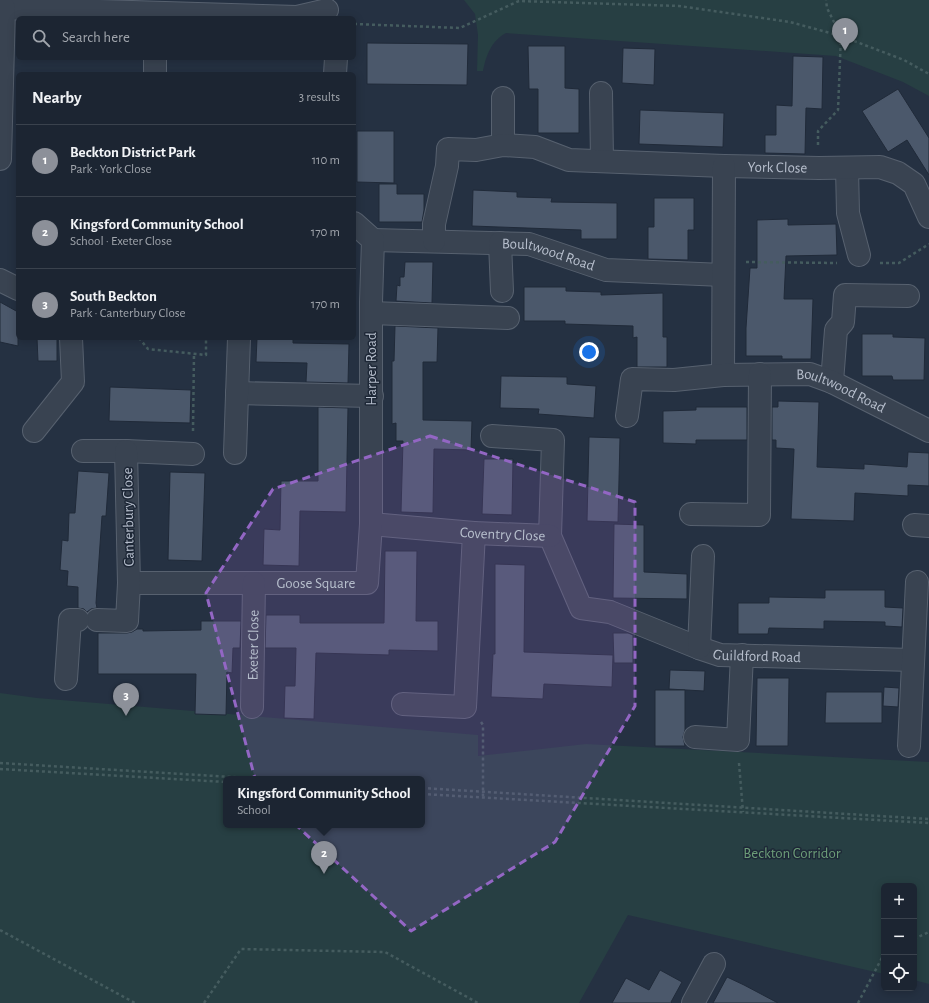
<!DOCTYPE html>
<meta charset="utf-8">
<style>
:root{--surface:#1c2532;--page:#252d3a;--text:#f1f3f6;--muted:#a0a5ac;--line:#3a424d;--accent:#8c9099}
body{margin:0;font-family:"Alegreya Sans",sans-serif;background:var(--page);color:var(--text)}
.controls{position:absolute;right:12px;bottom:12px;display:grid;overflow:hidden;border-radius:6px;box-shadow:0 2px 10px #0003}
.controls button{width:36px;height:36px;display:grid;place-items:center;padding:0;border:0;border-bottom:1px solid var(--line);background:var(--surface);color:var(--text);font:20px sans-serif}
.you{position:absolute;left:589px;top:352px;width:14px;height:14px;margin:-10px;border:3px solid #fff;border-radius:50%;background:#1a73e8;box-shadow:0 0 0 6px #1a73e833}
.badge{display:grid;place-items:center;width:26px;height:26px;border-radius:50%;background:var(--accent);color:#fff;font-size:13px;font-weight:700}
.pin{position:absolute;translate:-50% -33px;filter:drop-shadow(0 1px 2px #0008)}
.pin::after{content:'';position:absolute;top:21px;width:14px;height:12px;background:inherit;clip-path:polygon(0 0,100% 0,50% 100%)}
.popup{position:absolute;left:223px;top:776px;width:202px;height:52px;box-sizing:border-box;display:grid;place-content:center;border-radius:6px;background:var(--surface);filter:drop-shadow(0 1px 3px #0005);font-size:13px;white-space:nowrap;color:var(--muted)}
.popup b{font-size:15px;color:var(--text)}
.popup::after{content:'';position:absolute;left:50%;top:100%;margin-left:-8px;border:8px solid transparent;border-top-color:var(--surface)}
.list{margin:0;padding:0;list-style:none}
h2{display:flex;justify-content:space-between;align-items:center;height:52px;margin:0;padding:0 16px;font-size:17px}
h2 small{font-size:13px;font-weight:400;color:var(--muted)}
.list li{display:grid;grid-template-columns:26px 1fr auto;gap:12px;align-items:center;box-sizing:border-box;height:72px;padding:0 16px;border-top:1px solid var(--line)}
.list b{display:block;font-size:15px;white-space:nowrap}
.list p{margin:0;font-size:13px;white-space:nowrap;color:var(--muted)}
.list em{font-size:13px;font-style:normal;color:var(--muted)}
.icon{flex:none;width:22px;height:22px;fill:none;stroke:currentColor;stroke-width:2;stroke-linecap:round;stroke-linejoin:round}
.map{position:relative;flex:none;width:929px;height:1003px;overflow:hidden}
.search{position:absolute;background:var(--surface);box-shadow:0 2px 10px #0003;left:16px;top:16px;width:340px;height:44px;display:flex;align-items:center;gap:10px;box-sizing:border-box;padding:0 14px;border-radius:6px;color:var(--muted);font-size:15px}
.panel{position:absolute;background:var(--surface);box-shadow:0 2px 10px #0003;left:16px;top:72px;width:340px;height:268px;border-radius:6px}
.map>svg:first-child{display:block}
.green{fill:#273f43;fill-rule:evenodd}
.building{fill:#4b586b;stroke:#202a39}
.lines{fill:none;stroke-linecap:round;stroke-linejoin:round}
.minor-casing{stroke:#57616f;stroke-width:24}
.path{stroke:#455c5f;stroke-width:2.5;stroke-dasharray:3 3;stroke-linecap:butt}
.minor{stroke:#394351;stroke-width:22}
.marked{fill:#9366c4;fill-opacity:0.2;stroke:#9366c4;stroke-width:3;stroke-dasharray:8 5;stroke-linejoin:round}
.labels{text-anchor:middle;stroke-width:3;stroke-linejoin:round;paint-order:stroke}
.street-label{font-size:15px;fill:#b6becc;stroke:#1e2837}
.park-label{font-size:15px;fill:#6c9d78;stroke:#1e2837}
</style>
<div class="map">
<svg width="929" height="1003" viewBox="0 0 929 1003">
<rect width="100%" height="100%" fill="#253142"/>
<!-- green -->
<g class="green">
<path d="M464,0H929V96L903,82L836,56L506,33C491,41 486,56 483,71H477L478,35L475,14Z"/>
<path d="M0,693L37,698L478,735V756L586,744L929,762V984L914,980V886H884V974L628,915L579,1003H0ZM226,779H422V825H226Z"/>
</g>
<!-- building -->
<g class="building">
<path d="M367,43L468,44L467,85L367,84Z"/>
<path d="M528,46H565V88L579,89V133H538V89H529Z"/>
<path d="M623,48L655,49L654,85L622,83Z"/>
<path d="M793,56L823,57L822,109L806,108L805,154L765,153V135H776V105L792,106Z"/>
<path d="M898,89L929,138V175L907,140L888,152L862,111Z"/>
<path d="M640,110L724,113L723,147L639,144Z"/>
<path d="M357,131H394V183L357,182Z"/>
<path d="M379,184H397V194H424V210L422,222H379Z"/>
<path d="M473,190L517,192V197L552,198L551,202L617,203V239H581V230L472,226Z"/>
<path d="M654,198H694V230H688V260L648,259V227H654Z"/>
<path d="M788,219V225L836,224L837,255L786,256L784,299H813L811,359H782V356H746V328L750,268H757V220Z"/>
<path d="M405,262H433L432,303L396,301L397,285L400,286V277H404Z"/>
<path d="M524,287H566V291L601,292V295L663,293V337H667V367H637V337L633,338V326L565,324V321H524Z"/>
<path d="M0,302L18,312V346L0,342Z"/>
<path d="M395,326L438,328L437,362H423V420L472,421L471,450L434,449L433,513L401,512L403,441H396V423L392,424V361H394Z"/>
<path d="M862,334H893V337L925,338L924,380H893L892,376H862Z"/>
<path d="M37,338H57V361H38Z"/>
<path d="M257,338H293V343L349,344L348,383L306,382L307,363L256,362Z"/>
<path d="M501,376L567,377V384L596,386L594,418L538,414L539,409L500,408Z"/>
<path d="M110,387L191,390L190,423L109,421Z"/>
<path d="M778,401L819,402L817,467L864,469V464L907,467L908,452L929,453V486L908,485V496L855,493L854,521L791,519L794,449L776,448V440H772V407H778Z"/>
<path d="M318,407L348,408L346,512L300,511L299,566L263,565L264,529L280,530L281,481H318Z"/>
<path d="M696,407H747V440H696V444L663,443V411L696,410Z"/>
<path d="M589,437L620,438L618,522L587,521Z"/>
<path d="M484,459H513L512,515L482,514Z"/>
<path d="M78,471L109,473L106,516H102L96,603L97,608L91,609L87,612L84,609L78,608V587L67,586L68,571L60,570L62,540L68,541L69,513H75Z"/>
<path d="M170,472L205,473L202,561L168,560Z"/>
<path d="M614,524L644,525V572L687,574V599L613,598Z"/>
<path d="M385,551H417L416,621H438V651L389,650V655L316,653L314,719L284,718L285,686H295L296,648H265L266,615H300V623H384Z"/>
<path d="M495,564L525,565L524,652L613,655L612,687L544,684L543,699L491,697L493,654H495Z"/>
<path d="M825,590H885V607L903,608L902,627L885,626V622L824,621V629L769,628L768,634H738V603H769V597L825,598Z"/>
<path d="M201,621H241L240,648H233L232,673L227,672L226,715L195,714L196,674H98V633H127L132,632L137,629H143V631L201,630Z"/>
<path d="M613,633H628L633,635V663H614Z"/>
<path d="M670,670L705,671L704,691L669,689Z"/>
<path d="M757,678H789L788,746H756Z"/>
<path d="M884,687L899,688L898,707L883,706Z"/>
<path d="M655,690H685V730L683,737L685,746H655Z"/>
<path d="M826,692H882V723H825Z"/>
<path d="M660,970L682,982L671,1002L672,1003H612L626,978L649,990Z"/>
<path d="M727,977L744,985L778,1003H713Z"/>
</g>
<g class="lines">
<defs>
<g id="minor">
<path d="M0,8L297,17L327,10"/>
<path d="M155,74V58"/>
<path d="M335,74L336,58"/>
<path d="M601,93L602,161"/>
<path d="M503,145V98"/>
<path d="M0,159L4,8"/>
<path d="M847,168L848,213L859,255"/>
<path id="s1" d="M373,240L529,244L606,270L723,275"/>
<path id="s2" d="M434,241V224L447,166L448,149L476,150L503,145L535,147L569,160L724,166L819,168L880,167L898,173L914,184L929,217"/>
<path d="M500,243L502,291"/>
<path d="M0,280L18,289"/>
<path d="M371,313L508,318"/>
<path d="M723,375L724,166"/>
<path d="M832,382L836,330L843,322L845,295L908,296"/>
<path d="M237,393L372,396"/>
<path id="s3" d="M627,416L632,379L674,380L723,375L810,374L832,382L929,431"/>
<path d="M34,431L73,382L71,338"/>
<path id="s4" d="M492,436L553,440L550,536L581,608L610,612L699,648L720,655L913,660"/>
<path d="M83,451H126L193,454"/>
<path d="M235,453L239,338"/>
<path d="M691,514L759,515L760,374"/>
<path id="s5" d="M371,524L474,533L550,536"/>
<path d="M914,525L929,526"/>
<path id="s6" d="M129,583H367L371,524V302L373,240L354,223"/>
<path d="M97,620L127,621L129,583L126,451"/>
<path d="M699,648L703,556"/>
<path d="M66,679L70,620H78"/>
<path d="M403,704L465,707L474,533"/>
<path id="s7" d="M252,707L254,583"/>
<path d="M695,737L738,740L742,655"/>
<path d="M909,746L917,582"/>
<path d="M693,1003L714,964"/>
</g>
</defs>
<!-- minor casing -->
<use href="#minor" class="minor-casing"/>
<!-- path -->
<g class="path">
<path d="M354,24L460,28L519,1L679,6L790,22L841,36L904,60L929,74"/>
<path d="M818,145V131L838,110L841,36L827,8L826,0"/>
<path d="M746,262L837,263"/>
<path d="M880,263H899L929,244"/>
<path d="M139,338L148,349L206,355V338"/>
<path d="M193,431L194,354"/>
<path d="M481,722L483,725V797"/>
<path d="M0,763L265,779"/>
<path d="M739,763L743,812"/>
<path d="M0,769L226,782"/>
<path d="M422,788L929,819"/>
<path d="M422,794L929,823"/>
<path d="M0,930L135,1003"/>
<path d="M914,939L929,932"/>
<path d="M204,1003L241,949L385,952L478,1003"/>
<path d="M858,1003L884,954"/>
</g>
<!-- minor -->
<use href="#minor" class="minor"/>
</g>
<!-- marked area -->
<path class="marked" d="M430,436L635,502V706L555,842L411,931L258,790L206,593L273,489Z"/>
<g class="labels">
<!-- street labels -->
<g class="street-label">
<text dy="5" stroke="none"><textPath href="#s2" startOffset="426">York Close</textPath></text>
<text dy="5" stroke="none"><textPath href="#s1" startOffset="177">Boultwood Road</textPath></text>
<text transform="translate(371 369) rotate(-90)" y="5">Harper Road</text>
<text dy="5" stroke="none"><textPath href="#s3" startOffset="250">Boultwood Road</textPath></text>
<text transform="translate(128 517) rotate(-91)" y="5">Canterbury Close</text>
<text dy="5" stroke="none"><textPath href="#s5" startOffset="132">Coventry Close</textPath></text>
<text dy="5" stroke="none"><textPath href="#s6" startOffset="187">Goose Square</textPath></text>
<text dy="5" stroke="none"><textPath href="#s7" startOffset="62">Exeter Close</textPath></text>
<text dy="5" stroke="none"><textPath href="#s4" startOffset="420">Guildford Road</textPath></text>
</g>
<!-- park labels -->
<g class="park-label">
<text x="792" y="858">Beckton Corridor</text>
</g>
</g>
</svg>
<div class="controls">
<button>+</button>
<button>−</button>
<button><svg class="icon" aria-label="locate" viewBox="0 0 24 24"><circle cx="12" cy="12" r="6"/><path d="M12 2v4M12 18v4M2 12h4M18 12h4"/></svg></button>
</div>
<div class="you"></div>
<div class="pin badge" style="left:845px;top:51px">1</div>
<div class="pin badge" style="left:324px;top:874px">2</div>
<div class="popup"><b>Kingsford Community School</b>School</div>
<div class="pin badge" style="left:126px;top:716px">3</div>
<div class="search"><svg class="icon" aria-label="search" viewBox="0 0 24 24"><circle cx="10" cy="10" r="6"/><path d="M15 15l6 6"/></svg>Search here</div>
<section class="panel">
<h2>Nearby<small>3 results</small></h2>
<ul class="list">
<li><span class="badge">1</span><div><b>Beckton District Park</b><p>Park · York Close</p></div><em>110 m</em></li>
<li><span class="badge">2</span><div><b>Kingsford Community School</b><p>School · Exeter Close</p></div><em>170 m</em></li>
<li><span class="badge">3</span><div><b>South Beckton</b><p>Park · Canterbury Close</p></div><em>170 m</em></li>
</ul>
</section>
</div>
